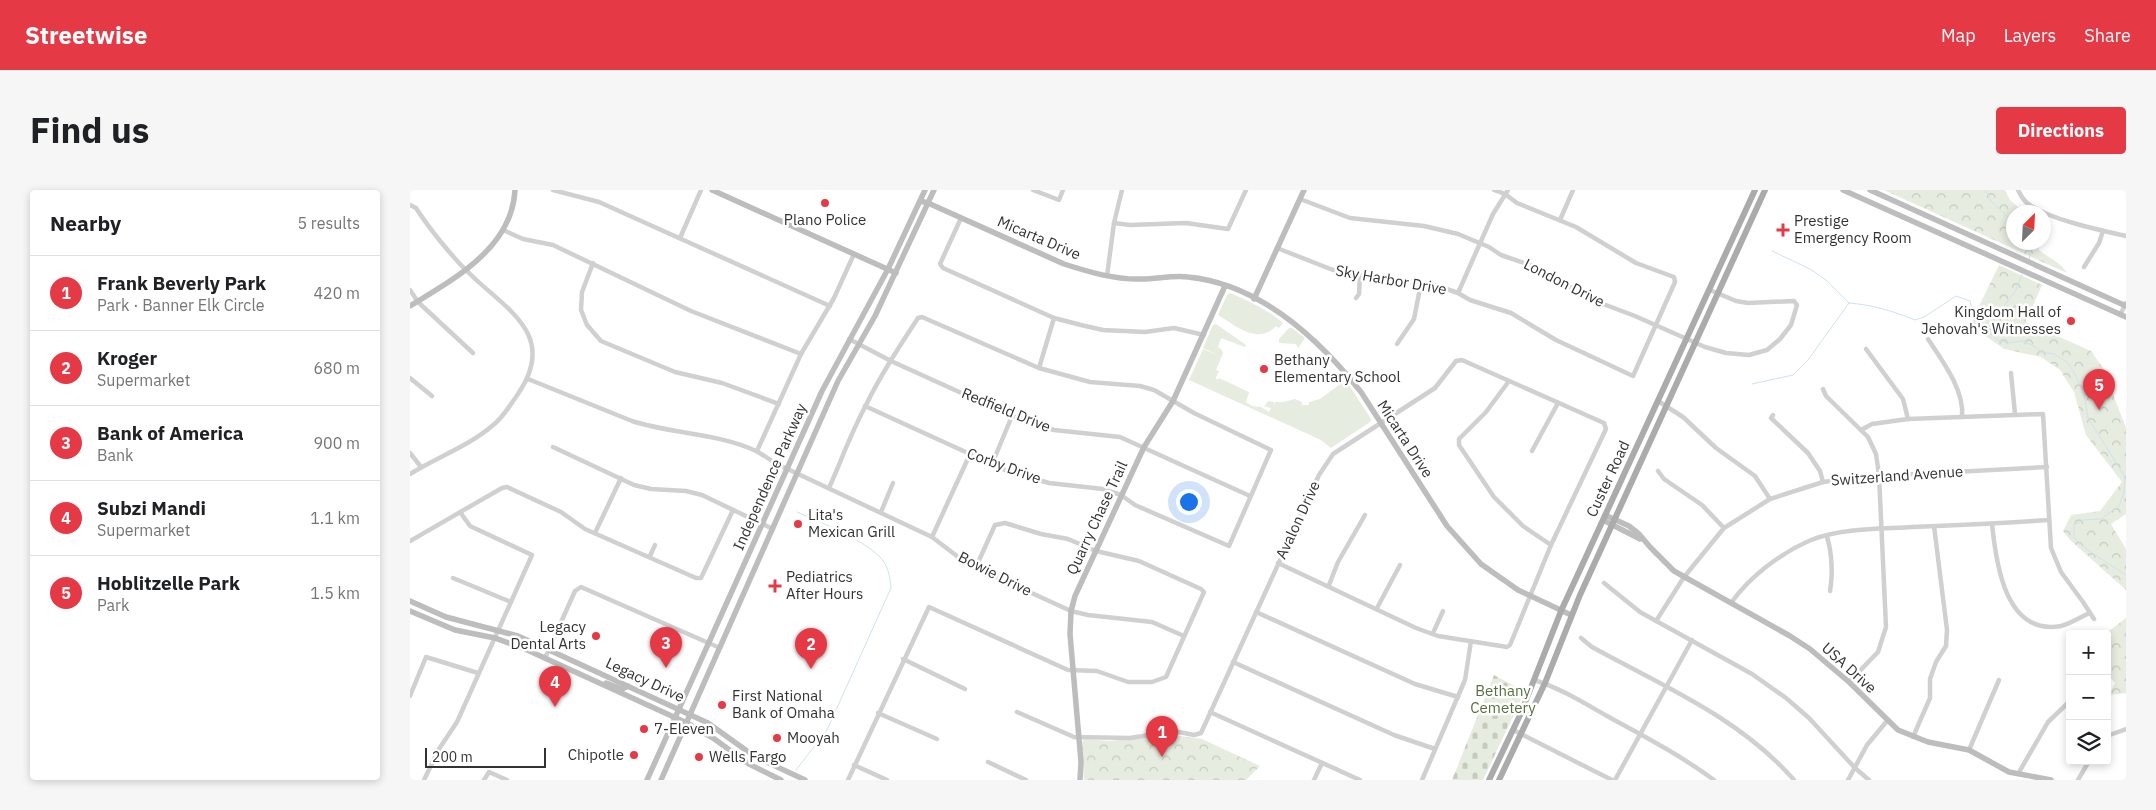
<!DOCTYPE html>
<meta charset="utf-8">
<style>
:root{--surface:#fff;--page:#f6f6f6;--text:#202124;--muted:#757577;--line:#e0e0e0;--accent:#e63946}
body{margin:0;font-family:"IBM Plex Sans",sans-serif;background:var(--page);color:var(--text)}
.controls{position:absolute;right:15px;bottom:15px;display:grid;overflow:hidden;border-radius:5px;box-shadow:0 2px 8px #0003}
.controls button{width:45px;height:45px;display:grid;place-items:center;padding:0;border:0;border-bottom:1px solid var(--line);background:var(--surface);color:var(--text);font:25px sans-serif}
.compass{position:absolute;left:1596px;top:15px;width:45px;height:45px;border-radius:50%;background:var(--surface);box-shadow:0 2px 8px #0003;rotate:24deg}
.scale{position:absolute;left:15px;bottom:12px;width:121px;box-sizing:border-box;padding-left:5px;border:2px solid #333;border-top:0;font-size:14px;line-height:18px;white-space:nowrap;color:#333;-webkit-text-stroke:4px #fff;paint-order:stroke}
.you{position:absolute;left:778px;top:311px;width:18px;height:18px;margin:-12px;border:4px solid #fff;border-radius:50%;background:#1a73e8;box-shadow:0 0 0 8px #1a73e833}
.badge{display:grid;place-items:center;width:32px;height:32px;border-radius:50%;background:var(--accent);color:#fff;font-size:16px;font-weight:700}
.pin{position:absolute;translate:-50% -41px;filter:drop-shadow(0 1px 2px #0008)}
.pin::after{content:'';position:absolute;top:26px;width:18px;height:15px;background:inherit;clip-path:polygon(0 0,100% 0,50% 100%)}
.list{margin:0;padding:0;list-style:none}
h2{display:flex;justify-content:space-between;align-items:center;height:65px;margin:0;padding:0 20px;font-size:21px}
h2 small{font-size:16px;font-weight:400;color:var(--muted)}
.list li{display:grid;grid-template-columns:32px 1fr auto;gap:15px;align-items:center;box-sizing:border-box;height:75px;padding:0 20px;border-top:1px solid var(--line)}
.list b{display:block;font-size:19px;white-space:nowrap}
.list p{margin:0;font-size:16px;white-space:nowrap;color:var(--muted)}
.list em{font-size:16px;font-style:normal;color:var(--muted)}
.icon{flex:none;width:28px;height:28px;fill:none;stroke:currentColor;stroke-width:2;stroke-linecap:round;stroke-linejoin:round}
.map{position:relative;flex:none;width:1716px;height:590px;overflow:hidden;border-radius:5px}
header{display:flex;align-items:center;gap:30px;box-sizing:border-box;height:70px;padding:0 25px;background:var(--accent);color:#fff}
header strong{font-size:24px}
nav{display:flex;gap:28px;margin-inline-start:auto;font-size:18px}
.intro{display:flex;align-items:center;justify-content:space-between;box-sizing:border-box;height:120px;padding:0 30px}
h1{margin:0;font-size:35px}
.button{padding:12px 22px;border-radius:5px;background:var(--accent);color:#fff;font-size:18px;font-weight:700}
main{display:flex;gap:30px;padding:0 30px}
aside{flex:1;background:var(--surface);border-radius:5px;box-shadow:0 2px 8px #0003}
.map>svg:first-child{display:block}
.grass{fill:#e6ecdf}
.forest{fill:url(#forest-crowns)}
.cemetery{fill:url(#cemetery-stones)}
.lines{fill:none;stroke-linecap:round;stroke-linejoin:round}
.stream{stroke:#cfe2ee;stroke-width:1}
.street{stroke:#d0d0d0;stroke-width:4.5}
.secondary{stroke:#bdbdbd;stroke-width:5.5}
.primary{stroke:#ababab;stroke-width:6}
.poi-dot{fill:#e63946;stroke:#fff;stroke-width:2}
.labels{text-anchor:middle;stroke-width:5;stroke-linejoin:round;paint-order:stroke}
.poi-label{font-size:15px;fill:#333;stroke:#fff;text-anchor:start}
.street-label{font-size:15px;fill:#333;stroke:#fff}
.park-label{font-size:15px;fill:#56703f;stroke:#fff}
</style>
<header>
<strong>Streetwise</strong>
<nav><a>Map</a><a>Layers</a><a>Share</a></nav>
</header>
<div class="intro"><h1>Find us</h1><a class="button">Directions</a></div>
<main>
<aside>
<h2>Nearby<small>5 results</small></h2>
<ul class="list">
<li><span class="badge">1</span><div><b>Frank Beverly Park</b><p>Park · Banner Elk Circle</p></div><em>420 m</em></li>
<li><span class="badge">2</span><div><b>Kroger</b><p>Supermarket</p></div><em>680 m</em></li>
<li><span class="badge">3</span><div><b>Bank of America</b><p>Bank</p></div><em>900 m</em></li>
<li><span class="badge">4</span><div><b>Subzi Mandi</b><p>Supermarket</p></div><em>1.1 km</em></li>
<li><span class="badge">5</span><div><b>Hoblitzelle Park</b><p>Park</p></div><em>1.5 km</em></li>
</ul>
</aside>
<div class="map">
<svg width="1716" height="590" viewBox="0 0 1716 590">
<defs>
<pattern id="forest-crowns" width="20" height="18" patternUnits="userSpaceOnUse" patternTransform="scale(1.25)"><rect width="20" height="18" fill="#e6ecdf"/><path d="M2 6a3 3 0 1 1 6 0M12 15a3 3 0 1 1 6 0" fill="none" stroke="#c6cbc0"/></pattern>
<pattern id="cemetery-stones" width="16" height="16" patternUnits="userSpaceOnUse" patternTransform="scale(1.25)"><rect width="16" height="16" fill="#e6ecdf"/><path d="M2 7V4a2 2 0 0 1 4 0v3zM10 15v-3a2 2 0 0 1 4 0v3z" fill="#c6cbc0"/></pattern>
</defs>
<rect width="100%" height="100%" fill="#fff"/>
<!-- grass -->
<g class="grass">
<path d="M820,103C839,111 861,122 873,133L869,138L866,136C847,155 828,137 808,125L817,105Z"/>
<path d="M806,134L836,155L835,157L811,148L808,157L811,159L813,163L806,180L809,181L806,187L807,190L809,188L839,202L836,212L842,216L851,217L859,222L861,218L852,216H855L858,211L864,212V216L865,212H873L885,209L892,212V215H899V212L910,209L933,192H937L961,229L960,232L921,258L911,250L779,190L793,159L810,166L793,158L803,135Z"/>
<path d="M879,138H882L895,148L888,158L886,154L869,153V149Z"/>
</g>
<!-- forest -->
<g class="forest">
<path d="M1474,0H1595L1600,10L1614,22H1604V52L1628,53L1629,60C1639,68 1650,72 1657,83Z"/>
<path d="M1589,75L1632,95L1616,132L1681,161L1693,178L1716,238V324L1701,334L1716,359V400L1660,350L1653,341L1661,325L1690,321L1712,292L1676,245L1664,202L1650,180L1631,167L1594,159L1560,135Z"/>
<path d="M1716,428V503L1699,505L1705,493L1697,483V444H1695Z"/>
<path d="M763,545L792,549L850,576L836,590H674L672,553L674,549L699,551Z"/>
</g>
<!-- cemetery -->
<path class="cemetery" d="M1084,485L1114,501L1113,505L1073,590H1042Z"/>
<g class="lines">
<!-- stream -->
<g class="stream">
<path d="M1575,0L1582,12L1604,33"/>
<path d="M1617,52L1620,65L1619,69"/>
<path d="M1362,61L1400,79L1416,90L1439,113C1463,115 1483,121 1505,130L1514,127L1546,106L1560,111L1564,130L1589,151L1598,153L1612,151L1622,155L1632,162L1644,164L1657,172L1664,182L1674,205L1678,228L1715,287L1714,302L1709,316L1691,329L1673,330L1664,335V348L1679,361L1716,385"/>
<path d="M1579,140L1581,133L1606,100L1612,84"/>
<path d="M1342,194L1383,185L1398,170L1439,113"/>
<path d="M386,580L417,540L481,398C480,388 479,380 474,372C461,352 409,332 387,322"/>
</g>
<!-- street -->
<g class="street">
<path d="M143,0L189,12L420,116"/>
<path d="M623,0L649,10L653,0"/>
<path d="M1608,0C1611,6 1614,12 1620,15C1642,30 1689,40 1716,46"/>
<path d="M890,9L940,28L1014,36L1048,44L1079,57L1091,65L1129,78L1180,109L1225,126L1295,157L1316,163L1339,165L1357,160L1370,149L1381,135L1387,115L1384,111L1338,113L1326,111L1300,100"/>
<path d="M0,15L6,18C18,37 43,68 59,83C95,119 149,144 108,204C100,215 93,228 82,236C57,257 27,267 0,284"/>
<path d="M551,28L530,74L533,78L644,128L671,135L693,140L735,142L764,138L794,145"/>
<path d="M1150,30L1163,0"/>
<path d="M704,33L720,35L776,33L818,39L836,0"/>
<path d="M93,40L113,49L143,55L281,121L391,164"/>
<path d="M270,48L291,0"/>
<path d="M867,58L923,80L1025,95L1048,103L1060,110L1101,123L1146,150L1223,186L1265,92L1264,87L1226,73L1166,37L1107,13L1095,4L1084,0"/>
<path d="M183,73L172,102L171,120L177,135L191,151L265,182L312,193L369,214"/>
<path d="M1674,77L1689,53L1693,41"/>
<path d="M697,86L704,33L712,0"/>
<path d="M0,100L8,112L63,163"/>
<path d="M1048,103L1083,24L1098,0"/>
<path d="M946,108L949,104L950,85"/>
<path d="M1710,125L1716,113"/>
<path d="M439,149L481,171L602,226L644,240L710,247L840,306"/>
<path d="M1518,149C1532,170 1555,201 1552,227"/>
<path d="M987,154L1004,129L1011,93"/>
<path d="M1456,159L1493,209L1498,229"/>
<path d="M629,178L644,128"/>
<path d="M1601,183L1605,224"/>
<path d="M0,188L22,206"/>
<path d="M118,189L222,231C262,244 307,243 346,261C354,265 361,271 369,275L522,347L556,373L661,421L678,425L742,432L774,446"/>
<path d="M1099,191L1076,222L1049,249V255L1084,307L1113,336L1141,355"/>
<path d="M1413,199L1416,206L1458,247L1466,264L1469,285L1476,437L1468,462L1439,492"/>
<path d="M1248,211L1273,227L1306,258L1345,286L1360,309"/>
<path d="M1363,225L1361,228L1398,263L1410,281L1413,292"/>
<path d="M1451,240L1462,234L1498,229L1633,224L1641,358L1651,382L1673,412L1684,429"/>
<path d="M143,257L224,295L241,299L276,301L292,305L363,339"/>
<path d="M347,261L391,164L424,108L444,64"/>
<path d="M1122,261L1148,213"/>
<path d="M0,263L11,277"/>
<path d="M582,274L602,226"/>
<path d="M1248,281L1254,289L1292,315L1314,338"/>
<path d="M419,298C431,271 441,243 455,217C470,186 489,157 508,128L512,127L629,178L680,192L730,196L744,200L784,223L861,260L819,356L725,315L711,305L693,299L639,293L595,280L455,216"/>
<path d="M471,322L483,293"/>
<path d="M1582,334C1586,373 1595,446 1651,436C1660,434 1671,427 1679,423"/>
<path d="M185,343L211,288"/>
<path d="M522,347L560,264"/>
<path d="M1417,347C1422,363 1423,384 1420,401"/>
<path d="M0,351L92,298L97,297L151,322L175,339L286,388H291L323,320"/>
<path d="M240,366L245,355"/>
<path d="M43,388L101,412"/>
<path d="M1194,393L1230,422L1342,484L1376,508L1399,528L1445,578L1459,590"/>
<path d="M919,395L928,372L955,325"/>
<path d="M1321,413C1340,386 1371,363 1401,350C1432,338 1470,339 1502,337C1548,335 1593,333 1639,330"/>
<path d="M967,418L990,375"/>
<path d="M846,422L1005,494L1048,507"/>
<path d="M1246,431L1274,387L1314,338L1360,309L1413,292L1450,287L1637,277"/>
<path d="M1023,443L1033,421"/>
<path d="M1171,448L1182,457C1253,496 1330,528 1384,590"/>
<path d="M135,468L165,401L171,397L310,458"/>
<path d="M493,469L555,499"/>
<path d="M823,472L984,545L1025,559"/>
<path d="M1124,490C1150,498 1174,513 1197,526C1234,546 1270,565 1304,590"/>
<path d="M0,506L16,467L68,483"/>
<path d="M607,522L664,547L720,548L764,541L784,545L791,543L909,285L923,264L1025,198L1046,171L1052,170L1194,233L1196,239L1141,355L1100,455L1097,457L1028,446L1006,438L868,373"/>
<path d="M800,522L950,590"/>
<path d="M468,523L527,549"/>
<path d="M1103,540L1202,590"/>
<path d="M1697,546L1716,539"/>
<path d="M1503,547L1520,508V489L1526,472L1536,456L1537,440L1524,336"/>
<path d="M1559,560L1589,490"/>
<path d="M578,572L616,590"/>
<path d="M444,575L477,590"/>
<path d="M1608,584L1638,532L1660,511"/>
<path d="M14,590L29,559L47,532L122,365L60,336L50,322"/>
<path d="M74,590L79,582L97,590"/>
<path d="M438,590L519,417L658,480L687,481L718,492H742L756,487L794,402L791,399L729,371L686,361L658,349L631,344L595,333L585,335L566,377"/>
<path d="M904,590L912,573"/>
<path d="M1012,590L1055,490L1061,451"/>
<path d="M1205,590L1282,450"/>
<path d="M1438,590L1457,555L1477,531"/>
<path d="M1668,590L1679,571"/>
</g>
<!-- secondary -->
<g class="secondary">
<path d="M302,0L486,83"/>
<path d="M1433,0L1716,127"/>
<path d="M1460,0L1716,116"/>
<path d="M510,11L518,13L654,74C679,82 705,90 732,89C747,89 763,85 778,87C850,94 908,148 951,202L1037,336L1071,374L1108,400L1161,425"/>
<path d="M844,109L894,0"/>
<path d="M0,116C44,89 102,58 105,0"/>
<path d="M1195,325L1219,336L1229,344L1240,357L1264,381L1380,446L1400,459L1439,492L1488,540L1518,552L1559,560L1599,582L1641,590"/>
<path d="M1193,330L1230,349"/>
<path d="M0,411L36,427L108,446L139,460L298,533L344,566L395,590"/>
<path d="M0,421L45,440L85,448L115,459L277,533L303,548L339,574L371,590"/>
<path d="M196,493L212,499L218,496"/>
<path d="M237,590L412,201L478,79L515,0"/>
<path d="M251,590L428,191L465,126L524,0"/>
<path d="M670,590L671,572L660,444L661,421L665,406L734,257L763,211L815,96"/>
</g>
<!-- primary -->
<g class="primary">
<path d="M1079,590L1111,523L1151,421L1345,0"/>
<path d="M1089,590L1135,493L1170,405L1355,0"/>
</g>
</g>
<!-- markers -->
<g class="poi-dot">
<circle cx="415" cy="13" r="5"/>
<path d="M1370.5 32.5h5v5h5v5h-5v5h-5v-5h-5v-5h5z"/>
<circle cx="1661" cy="131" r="5"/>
<circle cx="854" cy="179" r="5"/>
<circle cx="388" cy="334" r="5"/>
<path d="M362.5 388.5h5v5h5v5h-5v5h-5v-5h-5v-5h5z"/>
<circle cx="186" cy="446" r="5"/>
<circle cx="312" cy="515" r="5"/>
<circle cx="234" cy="539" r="5"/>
<circle cx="367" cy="548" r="5"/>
<circle cx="224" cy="565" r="5"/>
<circle cx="289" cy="567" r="5"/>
</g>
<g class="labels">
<!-- poi labels -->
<g class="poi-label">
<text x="415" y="35" text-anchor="middle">Plano Police</text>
<text x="1384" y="36">Prestige<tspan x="1384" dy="17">Emergency Room</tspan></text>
<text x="1651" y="127" text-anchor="end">Kingdom Hall of<tspan x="1651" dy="17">Jehovah's Witnesses</tspan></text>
<text x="864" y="175">Bethany<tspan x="864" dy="17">Elementary School</tspan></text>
<text x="398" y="330">Lita's<tspan x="398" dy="17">Mexican Grill</tspan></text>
<text x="376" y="392">Pediatrics<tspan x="376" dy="17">After Hours</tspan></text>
<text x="176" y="442" text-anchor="end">Legacy<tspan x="176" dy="17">Dental Arts</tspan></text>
<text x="322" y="511">First National<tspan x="322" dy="17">Bank of Omaha</tspan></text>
<text x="244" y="544">7-Eleven</text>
<text x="377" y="553">Mooyah</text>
<text x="214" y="570" text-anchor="end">Chipotle</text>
<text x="299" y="572">Wells Fargo</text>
</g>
<!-- street labels -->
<g class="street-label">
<text transform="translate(629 48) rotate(23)" y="5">Micarta Drive</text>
<text transform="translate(981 90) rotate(10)" y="5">Sky Harbor Drive</text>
<text transform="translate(1154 93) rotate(27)" y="5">London Drive</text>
<text transform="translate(596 220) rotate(22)" y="5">Redfield Drive</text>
<text transform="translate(995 249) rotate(57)" y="5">Micarta Drive</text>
<text transform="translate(594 276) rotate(20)" y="5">Corby Drive</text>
<text transform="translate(1487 286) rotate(-4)" y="5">Switzerland Avenue</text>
<text transform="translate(360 287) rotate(-66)" y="5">Independence Parkway</text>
<text transform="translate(1198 289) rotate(-65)" y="5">Custer Road</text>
<text transform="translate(687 328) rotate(-65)" y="5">Quarry Chase Trail</text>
<text transform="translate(888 330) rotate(-65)" y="5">Avalon Drive</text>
<text transform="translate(585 384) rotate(27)" y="5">Bowie Drive</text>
<text transform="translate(1439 478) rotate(42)" y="5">USA Drive</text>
<text transform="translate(235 490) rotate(25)" y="5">Legacy Drive</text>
</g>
<!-- park labels -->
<g class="park-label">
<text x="1093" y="506">Bethany<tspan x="1093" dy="17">Cemetery</tspan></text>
</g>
</g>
</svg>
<div class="controls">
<button>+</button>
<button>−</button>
<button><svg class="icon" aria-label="layers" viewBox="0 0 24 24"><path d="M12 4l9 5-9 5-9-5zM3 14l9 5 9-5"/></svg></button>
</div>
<svg class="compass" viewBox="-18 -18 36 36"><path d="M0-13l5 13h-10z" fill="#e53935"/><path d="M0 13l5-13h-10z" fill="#757577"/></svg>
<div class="scale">200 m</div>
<div class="you"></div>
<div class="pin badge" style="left:752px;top:567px">1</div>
<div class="pin badge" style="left:401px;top:479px">2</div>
<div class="pin badge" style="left:256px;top:478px">3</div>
<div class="pin badge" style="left:145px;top:517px">4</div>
<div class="pin badge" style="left:1689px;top:220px">5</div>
</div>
</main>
